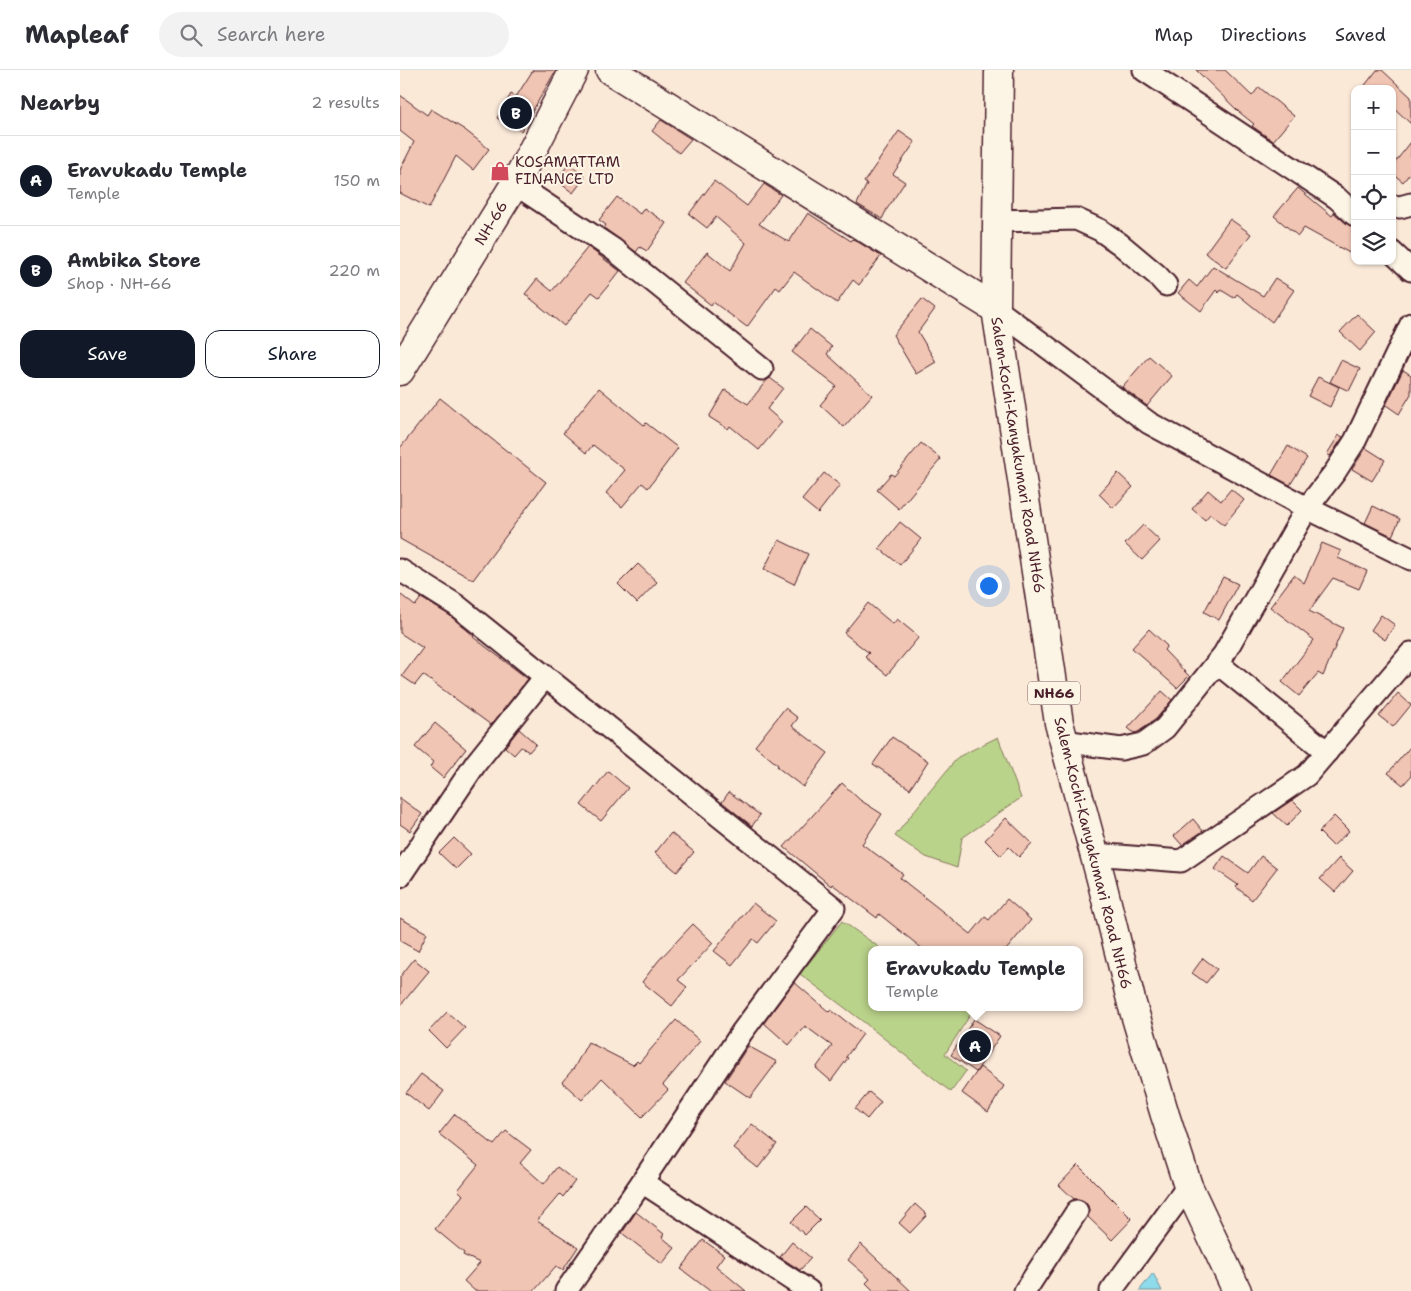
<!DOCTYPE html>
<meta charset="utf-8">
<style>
:root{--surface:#fff;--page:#f2f2f3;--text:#2b2b33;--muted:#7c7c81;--line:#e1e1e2;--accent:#111827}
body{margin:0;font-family:"Shantell Sans",sans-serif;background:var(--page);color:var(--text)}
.controls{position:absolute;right:15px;top:15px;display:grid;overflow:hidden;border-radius:10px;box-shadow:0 1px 4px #0004}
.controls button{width:45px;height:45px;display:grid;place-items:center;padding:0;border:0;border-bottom:1px solid var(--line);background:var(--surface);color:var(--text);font:25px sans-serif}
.you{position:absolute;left:588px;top:515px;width:18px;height:18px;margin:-12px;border:4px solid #fff;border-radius:50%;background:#1a73e8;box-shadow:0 0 0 8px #1a73e833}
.badge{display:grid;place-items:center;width:32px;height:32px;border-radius:50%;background:var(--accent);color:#fff;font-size:16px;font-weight:700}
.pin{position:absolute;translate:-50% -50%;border:2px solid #fff;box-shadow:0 1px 5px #0006}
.popup{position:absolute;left:468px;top:876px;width:215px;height:65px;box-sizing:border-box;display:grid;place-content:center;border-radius:10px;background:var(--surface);filter:drop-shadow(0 1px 4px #0005);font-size:16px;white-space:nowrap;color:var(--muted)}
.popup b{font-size:19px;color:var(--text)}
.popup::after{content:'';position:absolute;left:50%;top:100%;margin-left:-10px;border:10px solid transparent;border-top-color:var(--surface)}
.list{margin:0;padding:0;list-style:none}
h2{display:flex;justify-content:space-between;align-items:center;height:65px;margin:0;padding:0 20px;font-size:21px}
h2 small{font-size:16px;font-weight:400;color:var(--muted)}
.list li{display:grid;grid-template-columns:32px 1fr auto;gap:15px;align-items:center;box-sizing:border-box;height:90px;padding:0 20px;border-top:1px solid var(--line)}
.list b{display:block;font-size:19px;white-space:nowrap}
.list p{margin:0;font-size:16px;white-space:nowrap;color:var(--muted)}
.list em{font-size:16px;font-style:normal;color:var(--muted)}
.actions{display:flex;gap:10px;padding:15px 20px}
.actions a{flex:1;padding:11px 0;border:1px solid var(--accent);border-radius:15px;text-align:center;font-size:18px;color:var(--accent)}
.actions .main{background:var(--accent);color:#fff}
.icon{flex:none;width:28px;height:28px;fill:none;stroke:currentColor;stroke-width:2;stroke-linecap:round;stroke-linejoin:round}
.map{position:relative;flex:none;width:1011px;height:1221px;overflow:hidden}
header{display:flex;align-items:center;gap:30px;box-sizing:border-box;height:70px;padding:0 25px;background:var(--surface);border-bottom:1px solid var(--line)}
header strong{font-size:24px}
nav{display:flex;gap:28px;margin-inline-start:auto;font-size:18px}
.search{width:350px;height:45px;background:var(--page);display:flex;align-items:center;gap:12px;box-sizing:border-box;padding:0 18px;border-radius:28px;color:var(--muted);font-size:19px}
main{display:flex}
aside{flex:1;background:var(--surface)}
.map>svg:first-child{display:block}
.green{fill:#bad38a;stroke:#82795a}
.water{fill:#8ddbeb;stroke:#72909e}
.building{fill:#f1c5b3;stroke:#4a1f2b}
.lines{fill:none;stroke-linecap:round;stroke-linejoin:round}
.street-casing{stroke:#4a1f2b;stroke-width:25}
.secondary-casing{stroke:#4a1f2b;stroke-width:31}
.primary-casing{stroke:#4a1f2b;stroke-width:31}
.highway-casing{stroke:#4a1f2b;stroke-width:31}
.street{stroke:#fcf5e5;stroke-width:21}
.secondary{stroke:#fcf5e5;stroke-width:28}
.primary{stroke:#fcf5e5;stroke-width:28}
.highway{stroke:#fcf5e5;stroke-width:28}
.labels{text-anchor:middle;stroke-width:4;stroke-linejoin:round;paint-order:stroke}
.shield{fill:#fcf5e5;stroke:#7f5f63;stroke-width:1}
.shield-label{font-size:14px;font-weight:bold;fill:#4a1f2b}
.poi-label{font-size:15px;fill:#4a1f2b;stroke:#fcf5e5;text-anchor:start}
.street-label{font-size:15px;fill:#4a1f2b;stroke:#fcf5e5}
</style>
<header>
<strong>Mapleaf</strong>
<div class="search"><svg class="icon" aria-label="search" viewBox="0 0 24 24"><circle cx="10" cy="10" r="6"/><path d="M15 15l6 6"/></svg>Search here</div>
<nav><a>Map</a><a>Directions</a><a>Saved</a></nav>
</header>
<main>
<aside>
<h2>Nearby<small>2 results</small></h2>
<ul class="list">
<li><span class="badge">A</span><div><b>Eravukadu Temple</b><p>Temple</p></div><em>150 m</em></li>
<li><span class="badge">B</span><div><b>Ambika Store</b><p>Shop · NH-66</p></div><em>220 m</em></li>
</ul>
<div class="actions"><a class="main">Save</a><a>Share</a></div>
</aside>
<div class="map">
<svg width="1011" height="1221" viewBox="0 0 1011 1221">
<rect width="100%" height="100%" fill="#fbe9d8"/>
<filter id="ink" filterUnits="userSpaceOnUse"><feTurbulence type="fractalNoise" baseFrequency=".02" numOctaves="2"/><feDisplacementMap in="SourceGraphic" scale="10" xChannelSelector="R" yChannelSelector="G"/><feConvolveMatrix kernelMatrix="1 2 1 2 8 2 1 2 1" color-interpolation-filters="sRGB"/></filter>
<g filter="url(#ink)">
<!-- green -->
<g class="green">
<path d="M598,667L621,728L562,768L557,798L526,787L495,766L525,727L558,687Z"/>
<path d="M442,851L483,880H471V937H565L572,942L545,984L566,1001L551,1022L461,950L400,904Z"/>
</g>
<!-- water -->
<path class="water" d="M753,1203L762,1221H739Z"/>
<!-- building -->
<g class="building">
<path d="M133,0H156L121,61L97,48L111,24L116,27Z"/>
<path d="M796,0H825L852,26L859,17L894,46L873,71L852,56L854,54L839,42Z"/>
<path d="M977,0H982L1011,27V54L992,36V19H962Z"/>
<path d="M0,25L27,45L31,39L65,60L89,79L73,100L56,86L29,138L0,123V100L14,72L0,61Z"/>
<path d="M261,50L291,69L279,83L252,61Z"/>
<path d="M499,61L515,72L493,104L505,112L487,139L482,149L457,134L467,114L464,112Z"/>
<path d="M1011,72V102L1003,112L992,103V96Z"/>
<path d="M169,94L185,107L173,123L156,110Z"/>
<path d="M314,111L347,136L364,114L381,125L359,154L389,172L408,143L451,171L453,169L481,186L459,215L453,210L437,233L394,202L380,220L376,217L347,257L313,232L311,235L283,213L307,182L330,201L346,173L316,147L307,158L289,144Z"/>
<path d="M898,118L932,146L934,143L947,154L955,157V186L904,158L898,166L874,146Z"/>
<path d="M217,127L240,144L244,138L266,153L247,181L240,177L236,182L204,158L206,155L199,150Z"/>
<path d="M830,149L851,164L826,198L805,183Z"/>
<path d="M188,177L220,201L199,227L192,222L164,256L125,224L137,209L152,221Z"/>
<path d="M813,196L863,226L875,208L894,220L872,252L837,224L834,228L821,220L819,223L816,220L801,241L778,223L789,210L797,217Z"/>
<path d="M522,229L535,239L518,262L536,292L516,304L493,265Z"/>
<path d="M957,244L976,262L960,281L940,262Z"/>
<path d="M410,259L432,277L427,284L472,325L444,357L420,335L436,316L392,282Z"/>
<path d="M749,286L772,306L747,336L722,317Z"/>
<path d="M941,290L960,299L949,321L930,312Z"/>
<path d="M1003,300L1011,305V324L999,344L986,335Z"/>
<path d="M918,307L939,317L930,337L908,326Z"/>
<path d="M370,308L383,318L367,339L382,352L359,380L330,356L328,359L309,347L325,320L348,334L366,311Z"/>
<path d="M199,318L244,355L246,353L278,378L248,418L242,413L222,437L206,423L225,400L193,375L186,383L163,363Z"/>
<path d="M40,328L146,412L73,510L0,469V378Z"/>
<path d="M939,365L943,367L930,386L927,384Z"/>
<path d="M521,373L541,389L499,439L477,420L491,404L494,406Z"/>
<path d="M888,376L907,388L890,415L871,405Z"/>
<path d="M966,378L985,390L972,411L952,399Z"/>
<path d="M424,403L440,415L418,443L402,430Z"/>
<path d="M718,403L733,417L713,438L699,424Z"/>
<path d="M831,419L844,430L824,455L810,444L805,450L792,439L808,420L821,431Z"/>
<path d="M973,436L1000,449L992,466L965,453Z"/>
<path d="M500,452L521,469L500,495L479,478Z"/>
<path d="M743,455L760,471L742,490L725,474Z"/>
<path d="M379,470L408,484L394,514L364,499Z"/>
<path d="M922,473L941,481L938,488L967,501L959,519L933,508L909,541L943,558L923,606L918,603L899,626L882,612L914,570L870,537L894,505L904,513Z"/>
<path d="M238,494L257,512L237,533L218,514Z"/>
<path d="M823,507L838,514L819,550L804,542Z"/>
<path d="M0,524L15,536L21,528L49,545L74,566L73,567L128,609L91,655L23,605L15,615L2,606L23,578L0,563Z"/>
<path d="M468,533L493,554L497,549L519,567L487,605L465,587L469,583L444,563Z"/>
<path d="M981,545L995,555L985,570L971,560Z"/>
<path d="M749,559L767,576L764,580L789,606L777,618L732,578Z"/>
<path d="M762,621L772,630L756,649L738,662L734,663L728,658Z"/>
<path d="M998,623L1011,635L993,657L979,646Z"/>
<path d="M385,638L398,648L392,656L428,683L403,717L377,697L378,695L355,676Z"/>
<path d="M35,653L66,679L43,708L30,697L33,692L15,677Z"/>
<path d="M119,659L136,674L129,682L121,677L114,685L105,677Z"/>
<path d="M492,667L528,691L510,719L473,694Z"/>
<path d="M1011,676V706L1003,715L988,703Z"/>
<path d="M208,701L228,718L201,751L181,735Z"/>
<path d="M442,713L460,730L482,744L462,774L503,804L500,808L571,864L585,847L589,850L607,829L631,850L606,880H524L479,844L477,848L432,814L431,816L384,777Z"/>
<path d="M329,722L360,745L352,756L322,732Z"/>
<path d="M0,728L22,744L10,761L0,754Z"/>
<path d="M892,730L902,740L887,756L873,743Z"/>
<path d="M934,746L949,761L933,776L919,762Z"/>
<path d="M606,748L632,773L619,787L609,777L601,786L585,770Z"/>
<path d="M793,749L803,761L782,775L774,766Z"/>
<path d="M271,763L294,782L277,802L255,783Z"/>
<path d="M54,768L71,784L56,799L39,783Z"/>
<path d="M824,786L848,803L861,786L877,798L852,830L836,817L838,815L815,799Z"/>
<path d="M939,788L953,801L935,822L920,809Z"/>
<path d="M353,833L376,851L358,873L353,869L332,895L314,881Z"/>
<path d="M0,848L27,863L18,881L0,871Z"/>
<path d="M293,854L313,873L278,910L287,917L272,936L242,912L259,890Z"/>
<path d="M803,888L817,899L806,913L792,903Z"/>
<path d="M14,889L29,901L0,936V907Z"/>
<path d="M394,912L429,942L431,940L463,964L446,987L448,988L431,1011L416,998L432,976L405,956L389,975L364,953Z"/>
<path d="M47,942L65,958L46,978L29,961Z"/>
<path d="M574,949L600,966L576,1002L551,985Z"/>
<path d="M276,950L300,971L263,1015L268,1020L242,1047L202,1008L182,1030L162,1012L174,998L188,972L233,995L237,991L239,993Z"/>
<path d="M348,976L377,992L350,1028L325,1011Z"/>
<path d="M580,997L604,1016L588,1042L562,1023Z"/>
<path d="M21,1004L44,1021L29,1041L6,1023Z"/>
<path d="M469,1022L481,1032L467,1049L455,1039Z"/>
<path d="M55,1044L94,1075L106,1061L131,1080L120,1093L144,1114L157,1097L175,1111L163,1127L160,1124L137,1151L178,1177L163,1200L156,1196L134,1221H75L64,1211L80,1193L63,1185L64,1183L35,1159L63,1125L58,1120L78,1095L39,1064Z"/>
<path d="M352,1054L377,1074L358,1098L333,1078Z"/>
<path d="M678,1095L732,1149L712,1170L688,1147L689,1141L688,1136L684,1131L678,1129H674L659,1115Z"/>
<path d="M515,1134L527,1145L510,1163L499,1153Z"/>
<path d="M406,1137L420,1150L405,1165L391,1152Z"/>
<path d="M236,1142L264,1164L262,1167L275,1178L262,1194L222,1163Z"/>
<path d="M303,1170L324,1185L316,1196L346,1221H310L281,1199Z"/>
<path d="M392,1172L411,1188L400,1200L380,1187Z"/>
<path d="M461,1174L511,1221H474L466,1213L470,1209L448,1190Z"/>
</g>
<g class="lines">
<defs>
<g id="street">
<path d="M744,0L937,128L955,145"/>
<path d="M115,114L213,179L362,299"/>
<path d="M992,136L1000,137L1011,134"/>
<path d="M597,151L676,149L700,160L720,174L757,205L766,215"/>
<path d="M992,182L1011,200"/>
<path d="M596,239L749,353L907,438L1011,489"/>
<path d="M0,500L56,535L434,838L342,962L242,1112L166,1221"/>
<path d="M817,593L927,682"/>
<path d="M663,671L721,679L743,674L765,658L824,584L907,438L935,402L955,371L1011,254"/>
<path d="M694,784L781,791L907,705L1011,583"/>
<path d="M0,806L76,693L145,607"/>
<path d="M242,1112L409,1221"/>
<path d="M625,1221L677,1141"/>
<path d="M711,1221L788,1116"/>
</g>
<path id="secondary" d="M210,0L596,239"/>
<path id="primary" d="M0,301L115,114L174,0"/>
<path id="highway" d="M599,0L596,239L659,653L701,809L732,934L765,1045L788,1116L837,1221"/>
</defs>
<!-- street casing -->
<use href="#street" class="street-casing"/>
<!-- secondary casing -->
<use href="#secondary" class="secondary-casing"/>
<!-- primary casing -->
<use href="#primary" class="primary-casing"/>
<!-- highway casing -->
<use href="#highway" class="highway-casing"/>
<!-- street -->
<use href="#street" class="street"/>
<!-- secondary -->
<use href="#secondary" class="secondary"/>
<!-- primary -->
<use href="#primary" class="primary"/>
<!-- highway -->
<use href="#highway" class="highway"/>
</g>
</g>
<!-- icons -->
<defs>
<symbol id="shop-bare" viewBox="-9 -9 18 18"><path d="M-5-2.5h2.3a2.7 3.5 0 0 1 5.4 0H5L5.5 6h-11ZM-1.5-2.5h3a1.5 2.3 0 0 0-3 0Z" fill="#d1495b" stroke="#fcf5e5" stroke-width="2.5" paint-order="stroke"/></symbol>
</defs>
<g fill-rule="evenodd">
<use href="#shop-bare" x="86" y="87" width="28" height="28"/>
</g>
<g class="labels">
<!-- shield labels -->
<rect class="shield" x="628" y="611.5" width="52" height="23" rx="4"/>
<g class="shield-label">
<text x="654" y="628">NH66</text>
</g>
<!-- poi labels -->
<g class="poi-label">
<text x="115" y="97">KOSAMATTAM<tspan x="115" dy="17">FINANCE LTD</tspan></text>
</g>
<!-- street labels -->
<g class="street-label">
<text transform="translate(91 153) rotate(-59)" y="5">NH-66</text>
<text transform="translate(618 385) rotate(81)" y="5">Salem-Kochi-Kanyakumari Road NH66</text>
<text transform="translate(693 783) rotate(76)" y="5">Salem-Kochi-Kanyakumari Road NH66</text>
</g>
</g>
</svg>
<div class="controls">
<button>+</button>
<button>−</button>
<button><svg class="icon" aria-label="locate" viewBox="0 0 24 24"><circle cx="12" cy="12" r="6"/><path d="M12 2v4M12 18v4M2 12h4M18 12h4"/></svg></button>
<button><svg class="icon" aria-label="layers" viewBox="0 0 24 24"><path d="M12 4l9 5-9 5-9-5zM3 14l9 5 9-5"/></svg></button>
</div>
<div class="you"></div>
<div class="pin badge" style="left:575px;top:976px">A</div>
<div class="popup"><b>Eravukadu Temple</b>Temple</div>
<div class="pin badge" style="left:116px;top:43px">B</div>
</div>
</main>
